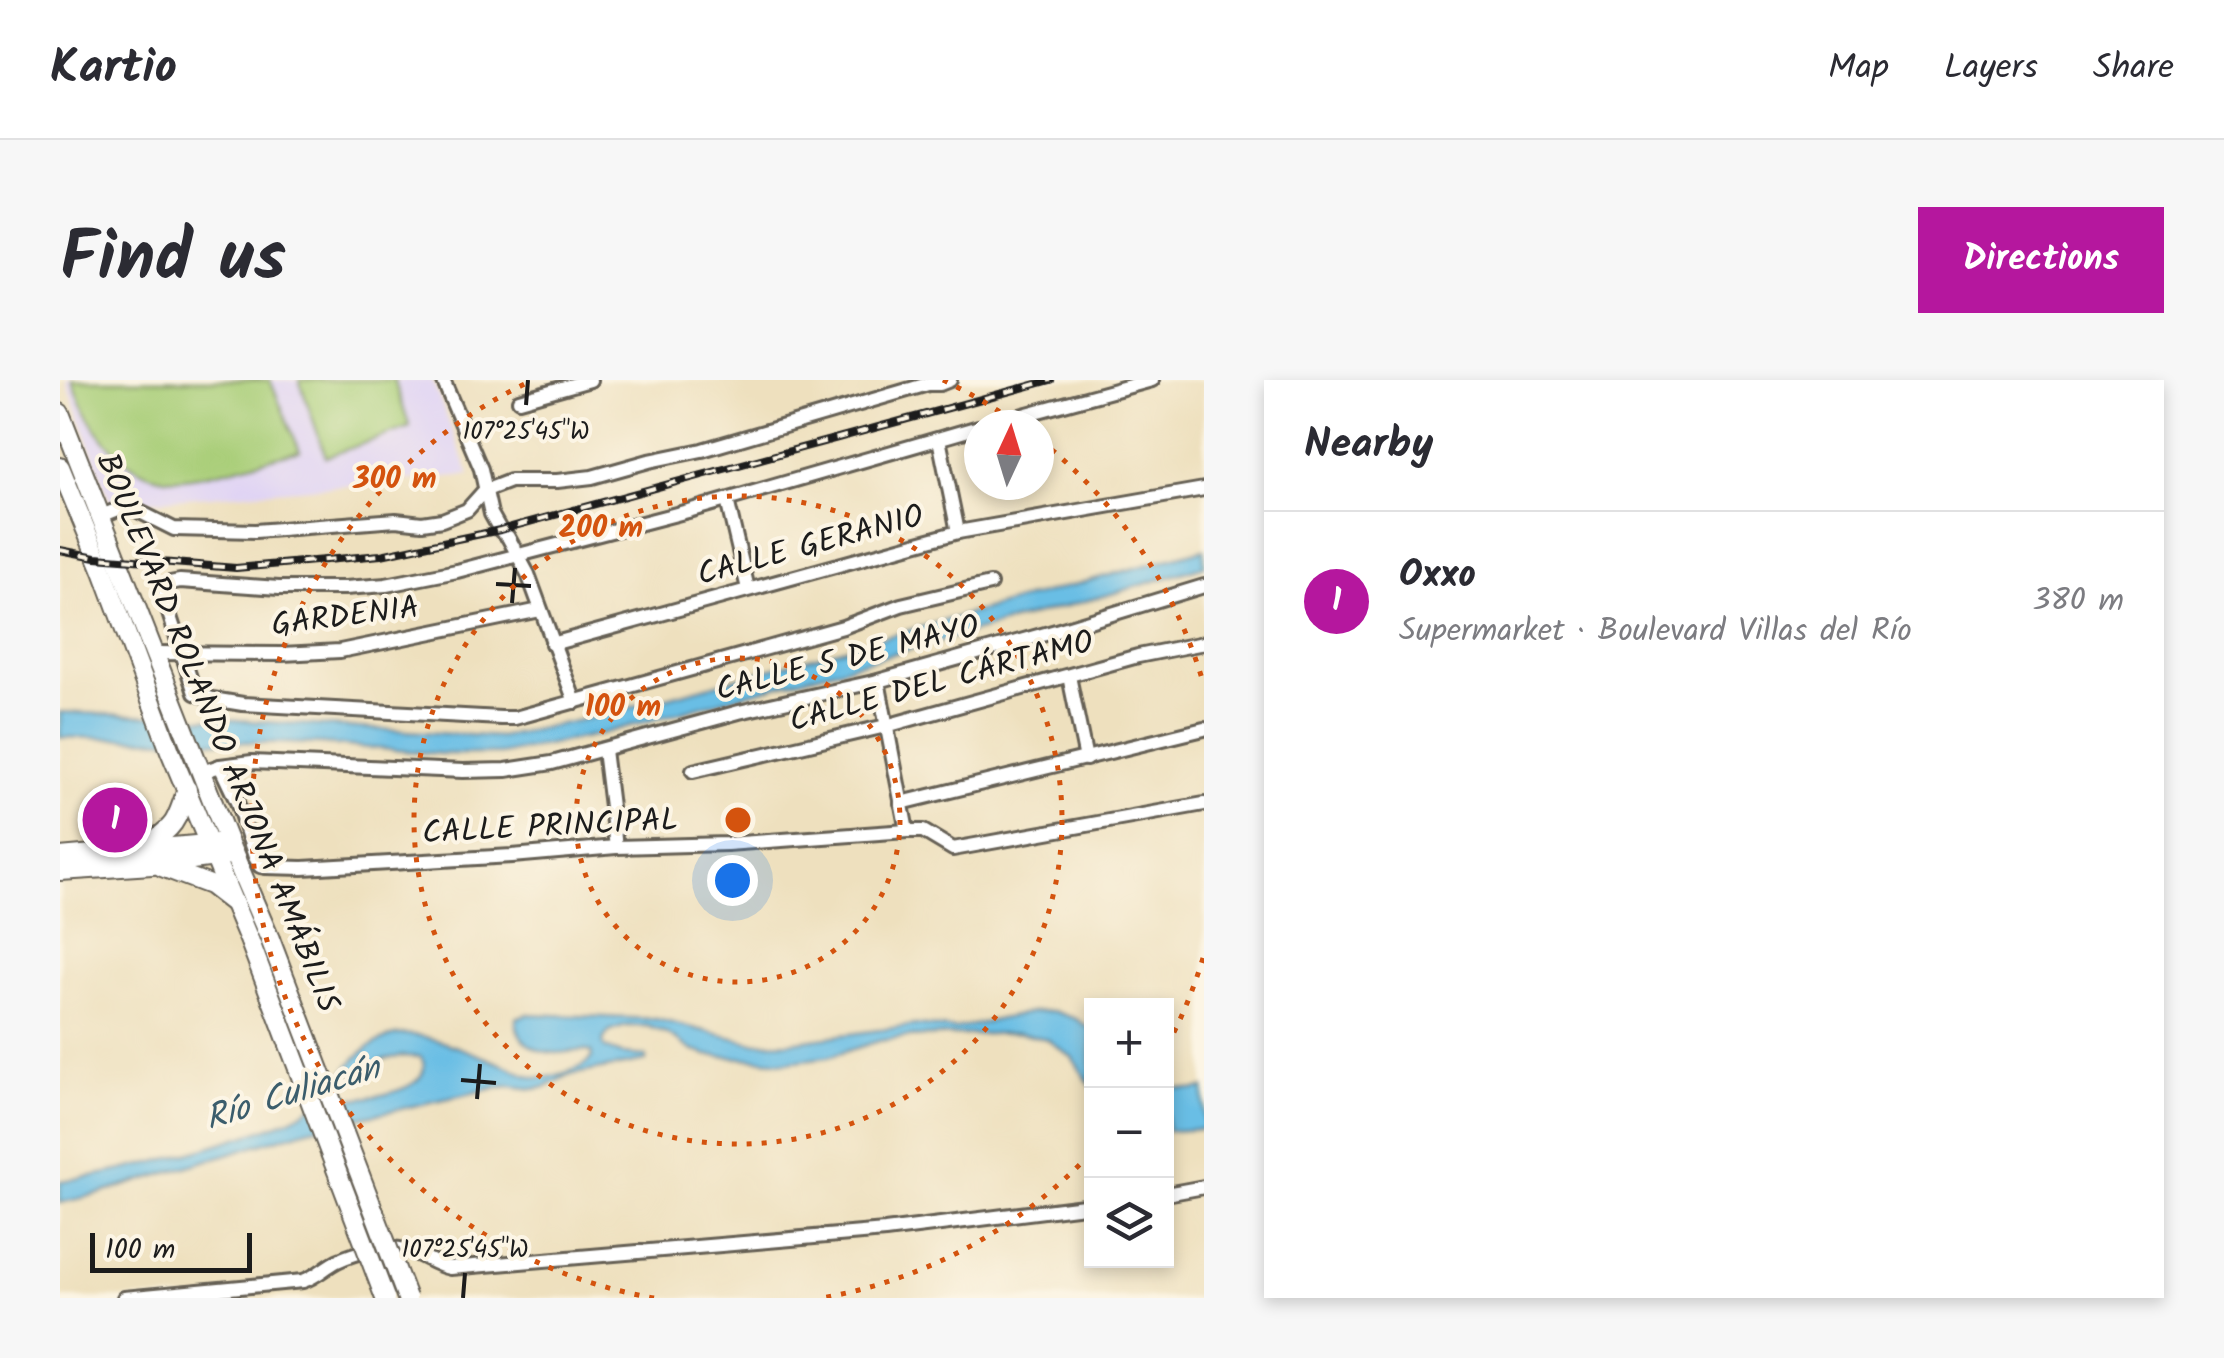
<!DOCTYPE html>
<meta charset="utf-8">
<style>
:root{--surface:#fff;--page:#f7f7f7;--text:#2b2b33;--muted:#7c7c81;--line:#e1e1e2;--accent:#b5179e}
body{margin:0;font-family:Kalam,sans-serif;background:var(--page);color:var(--text)}
.controls{position:absolute;right:30px;bottom:30px;display:grid;overflow:hidden;border-radius:0px;box-shadow:0 5px 15px #0003}
.controls button{width:90px;height:90px;display:grid;place-items:center;padding:0;border:0;border-bottom:2px solid var(--line);background:var(--surface);color:var(--text);font:50px sans-serif}
.compass{position:absolute;left:904px;top:30px;width:90px;height:90px;border-radius:50%;background:var(--surface);box-shadow:0 5px 15px #0003;rotate:4deg}
.scale{position:absolute;left:30px;bottom:25px;width:162px;box-sizing:border-box;padding-left:10px;border:5px solid #1c1c1c;border-top:0;font-size:28px;line-height:35px;white-space:nowrap;color:#1c1c1c;-webkit-text-stroke:8px #fcf5e5;paint-order:stroke}
.you{position:absolute;left:672px;top:500px;width:35px;height:35px;margin:-25px;border:8px solid #fff;border-radius:50%;background:#1a73e8;box-shadow:0 0 0 15px #1a73e833}
.badge{display:grid;place-items:center;width:65px;height:65px;border-radius:50%;background:var(--accent);color:#fff;font-size:32px;font-weight:700}
.pin{position:absolute;translate:-50% -50%;border:5px solid #fff;box-shadow:0 2px 10px #0006}
.list{margin:0;padding:0;list-style:none}
h2{display:flex;justify-content:space-between;align-items:center;height:130px;margin:0;padding:0 40px;font-size:42px}
h2 small{font-size:32px;font-weight:400;color:var(--muted)}
.list li{display:grid;grid-template-columns:65px 1fr auto;gap:30px;align-items:center;box-sizing:border-box;height:180px;padding:0 40px;border-top:2px solid var(--line)}
.list b{display:block;font-size:38px;white-space:nowrap}
.list p{margin:0;font-size:32px;white-space:nowrap;color:var(--muted)}
.list em{font-size:32px;font-style:normal;color:var(--muted)}
.icon{flex:none;width:55px;height:55px;fill:none;stroke:currentColor;stroke-width:2;stroke-linecap:round;stroke-linejoin:round}
.map{position:relative;flex:none;width:1144px;height:918px;overflow:hidden;border-radius:0px}
header{display:flex;align-items:center;gap:60px;box-sizing:border-box;height:140px;padding:0 50px;background:var(--surface);border-bottom:2px solid var(--line)}
header strong{font-size:48px}
nav{display:flex;gap:55px;margin-inline-start:auto;font-size:35px}
.intro{display:flex;align-items:center;justify-content:space-between;box-sizing:border-box;height:240px;padding:0 60px}
h1{margin:0;font-size:70px}
.button{padding:25px 45px;border-radius:0px;background:var(--accent);color:#fff;font-size:35px;font-weight:700}
main{display:flex;gap:60px;padding:0 60px}
aside{flex:1;background:var(--surface);border-radius:0px;box-shadow:0 5px 15px #0003}
.map>svg:first-child{display:block}
.built{fill:#e0d4f4}
.green{fill:#a9ce78;stroke:#62754a;stroke-width:2.5}
.water{fill:#69bee5;stroke:#426d80;stroke-width:2.5;fill-rule:evenodd}
.lines{fill:none;stroke-linecap:round;stroke-linejoin:round}
.street-casing{stroke:#666155;stroke-width:18}
.secondary-casing{stroke:#666155;stroke-width:22}
.street{stroke:#fff;stroke-width:12}
.secondary{stroke:#fff;stroke-width:18}
.rail-casing{stroke:#1c1c1c;stroke-width:8}
.rail{stroke:#fcf5e5;stroke-width:4;stroke-dasharray:11;stroke-linecap:butt}
.secondary-bridge-casing{stroke:#666155;stroke-width:22;stroke-linecap:butt}
.secondary-bridge{stroke:#fff;stroke-width:18}
.ticks{fill:none;stroke:#1c1c1c;stroke-width:4}
.ring{fill:none;stroke:#d4530e;stroke-width:5;stroke-dasharray:5 10}
.labels{text-anchor:middle;stroke-width:8;stroke-linejoin:round;paint-order:stroke}
.street-label{font-size:32px;fill:#1c1c1c;stroke:#fcf5e5}
.water-label{font-size:35px;font-style:italic;fill:#3b5d6c;stroke:#fcf5e5}
.ticks-label{font-size:25px;text-anchor:middle;fill:#1c1c1c;stroke:#fcf5e5;stroke-width:8;stroke-linejoin:round;paint-order:stroke}
.centre{fill:#d4530e;stroke:#fcf5e5;stroke-width:5}
.ring-label{font-size:30px;text-anchor:middle;font-weight:bold;fill:#d4530e;stroke:#fcf5e5;stroke-width:8;stroke-linejoin:round;paint-order:stroke}
</style>
<header>
<strong>Kartio</strong>
<nav><a>Map</a><a>Layers</a><a>Share</a></nav>
</header>
<div class="intro"><h1>Find us</h1><a class="button">Directions</a></div>
<main>
<div class="map">
<svg width="1144" height="918" viewBox="0 0 1144 918">
<rect width="100%" height="100%" fill="#fcf5e5"/>
<filter id="ink" filterUnits="userSpaceOnUse"><feTurbulence type="fractalNoise" baseFrequency=".01" numOctaves="2"/><feDisplacementMap in="SourceGraphic" scale="20" xChannelSelector="R" yChannelSelector="G"/><feConvolveMatrix kernelMatrix="1 2 1 2 8 2 1 2 1" color-interpolation-filters="sRGB"/></filter>
<filter id="wash" filterUnits="userSpaceOnUse"><feTurbulence type="fractalNoise" baseFrequency=".0048" numOctaves="4" result="noise"/><feDisplacementMap in="SourceGraphic" scale="40" xChannelSelector="R" yChannelSelector="G"/><feGaussianBlur stdDeviation="2.25" result="paint"/><feColorMatrix in="noise" values="0 0 0 0 0 0 0 0 0 0 0 0 0 0 0 0 0 1.4 0 .05"/><feComposite in="paint" operator="in"/></filter>
<g filter="url(#wash)">
<rect width="100%" height="100%" fill="#eee0be"/>
<!-- built -->
<path class="built" d="M6,0H372L410,95L51,124Z"/>
<!-- green -->
<g class="green">
<path d="M12,0H210L240,71C208,78 132,103 103,98C75,93 52,71 36,49C26,35 19,16 12,0Z"/>
<path d="M239,0H334L350,47L266,77Z"/>
</g>
<!-- water -->
<g class="water">
<path d="M1144,169V186L1058,212L537,355L440,374H381L262,364L0,357V332L160,339L440,357L539,336Z"/>
<path d="M993,631L1017,639L1031,650V706L1012,677L987,659L957,653L846,657L819,661L768,677L726,682L647,675L632,670L606,653L587,646H565L549,652L544,658L543,663L545,668L562,674L586,676V681L509,695L486,707L474,709L449,706L435,708L248,749L39,814L0,823V801C61,793 119,777 177,758C201,750 227,743 248,729C284,706 286,671 332,656C358,647 422,677 449,687C457,691 468,697 477,698C487,699 497,695 507,692C517,689 526,686 532,677L531,672C519,668 510,673 497,673C475,673 456,661 456,638L467,634L596,639L694,663L730,662L856,645L895,649L971,632ZM343,676L361,677C379,709 308,720 287,718L282,702L286,695L325,679Z"/>
<path d="M1106,707L1134,710L1144,708V749L1107,751Z"/>
</g>
</g>
<g filter="url(#ink)">
<g class="lines">
<defs>
<g id="street">
<path d="M383,0L421,89L431,134L440,150L448,157L468,194L515,322"/>
<path d="M459,20L530,0"/>
<path d="M927,45L1092,0"/>
<path d="M919,47L628,131L397,191L326,205L285,208H219L120,201L110,203L106,206L104,218L135,313L152,319L183,324L441,338H455L783,247L841,225L930,204"/>
<path d="M879,59L898,152"/>
<path d="M667,120L688,209"/>
<path d="M41,136L61,128L76,130L114,149L195,151L336,140L362,143L382,140L407,130L424,111L450,101H497L532,97L589,81L642,70L868,4H880L890,0"/>
<path d="M492,264L898,152L1144,109"/>
<path d="M95,273L222,274L280,271L480,230"/>
<path d="M1009,296L1026,379"/>
<path d="M818,301L847,451"/>
<path d="M544,370L556,467"/>
<path d="M160,386L177,422L195,477L200,486L205,487L243,488L452,476L556,467L667,464L847,451H863L893,469L1144,424"/>
<path d="M633,391L826,346L1078,276L1144,263"/>
<path d="M142,392L160,386L192,382L403,391L446,390L492,383L679,332L818,301L996,251L1144,206"/>
<path d="M841,423L1144,349"/>
<path d="M1106,814L1144,807"/>
<path d="M64,918L243,901C256,897 264,888 277,881C296,872 324,865 346,870C362,874 374,885 390,888L825,851L1032,825"/>
</g>
<g id="secondary">
<path d="M0,33L168,461L210,559"/>
<path d="M0,87L43,191L110,371L190,562"/>
<path d="M85,467C115,445 115,446 127,409"/>
<path d="M0,477L158,463"/>
<path d="M102,487L150,505L172,522"/>
<path d="M0,491L92,485L164,476"/>
</g>
</defs>
<!-- street casing -->
<use href="#street" class="street-casing"/>
<!-- secondary casing -->
<use href="#secondary" class="secondary-casing"/>
<!-- street -->
<use href="#street" class="street"/>
<!-- secondary -->
<use href="#secondary" class="secondary"/>
<defs>
<path id="rail" d="M0,170L36,177L176,188L321,175L440,150L991,0"/>
</defs>
<!-- rail casing -->
<use href="#rail" class="rail-casing"/>
<!-- rail -->
<use href="#rail" class="rail"/>
<defs>
<g id="secondary-bridge">
<path d="M210,559L347,918"/>
<path d="M190,562L325,918"/>
</g>
</defs>
<!-- secondary-bridge casing -->
<use href="#secondary-bridge" class="secondary-bridge-casing"/>
<!-- secondary-bridge -->
<use href="#secondary-bridge" class="secondary-bridge"/>
</g>
</g>
<!-- ticks -->
<path class="ticks" d="M466,25L468,0M436,204L471,206M452,223L455,188M401,700L436,703M417,719L420,684M403,918L405,893"/>
<!-- distance rings -->
<g class="ring">
<circle cx="678" cy="440" r="162"/>
<circle cx="678" cy="440" r="324"/>
<path d="M1143 578A485 485 0 0 1 1108 664M1030 774A485 485 0 0 1 762 918M594 918A485 485 0 0 1 473 0M883 0A485 485 0 0 1 956 43M980 60A485 485 0 0 1 1143 302"/>
</g>
<g class="labels">
<!-- street labels -->
<g class="street-label">
<text transform="translate(750 164) rotate(-15)" y="11">CALLE GERANIO</text>
<text transform="translate(285 235) rotate(-7)" y="11">GARDENIA</text>
<text transform="translate(787 277) rotate(-14)" y="11">CALLE 5 DE MAYO</text>
<text transform="translate(881 300) rotate(-15)" y="11">CALLE DEL CÁRTAMO</text>
<text transform="translate(159 352) rotate(68)" y="11">BOULEVARD ROLANDO ARJONA AMÁBILIS</text>
<text transform="translate(490 445) rotate(-3)" y="11">CALLE PRINCIPAL</text>
</g>
<!-- water labels -->
<g class="water-label">
<text transform="translate(232 712) rotate(-17)" y="12">Río Culiacán</text>
</g>
</g>
<g class="ticks-label">
<text x="466" y="59">107°25'45"W</text>
<text x="405" y="877">107°25'45"W</text>
</g>
<circle cx="678" cy="440" r="15" class="centre"/>
<g class="ring-label">
<text x="335" y="108">300 m</text>
<text x="541" y="157">200 m</text>
<text x="563" y="336">100 m</text>
</g>
</svg>
<div class="controls">
<button>+</button>
<button>−</button>
<button><svg class="icon" aria-label="layers" viewBox="0 0 24 24"><path d="M12 4l9 5-9 5-9-5zM3 14l9 5 9-5"/></svg></button>
</div>
<svg class="compass" viewBox="-18 -18 36 36"><path d="M0-13l5 13h-10z" fill="#e53935"/><path d="M0 13l5-13h-10z" fill="#7c7c81"/></svg>
<div class="scale">100 m</div>
<div class="you"></div>
<div class="pin badge" style="left:55px;top:440px">1</div>
</div>
<aside>
<h2>Nearby<small></small></h2>
<ul class="list">
<li><span class="badge">1</span><div><b>Oxxo</b><p>Supermarket · Boulevard Villas del Río</p></div><em>380 m</em></li>
</ul>
</aside>
</main>
